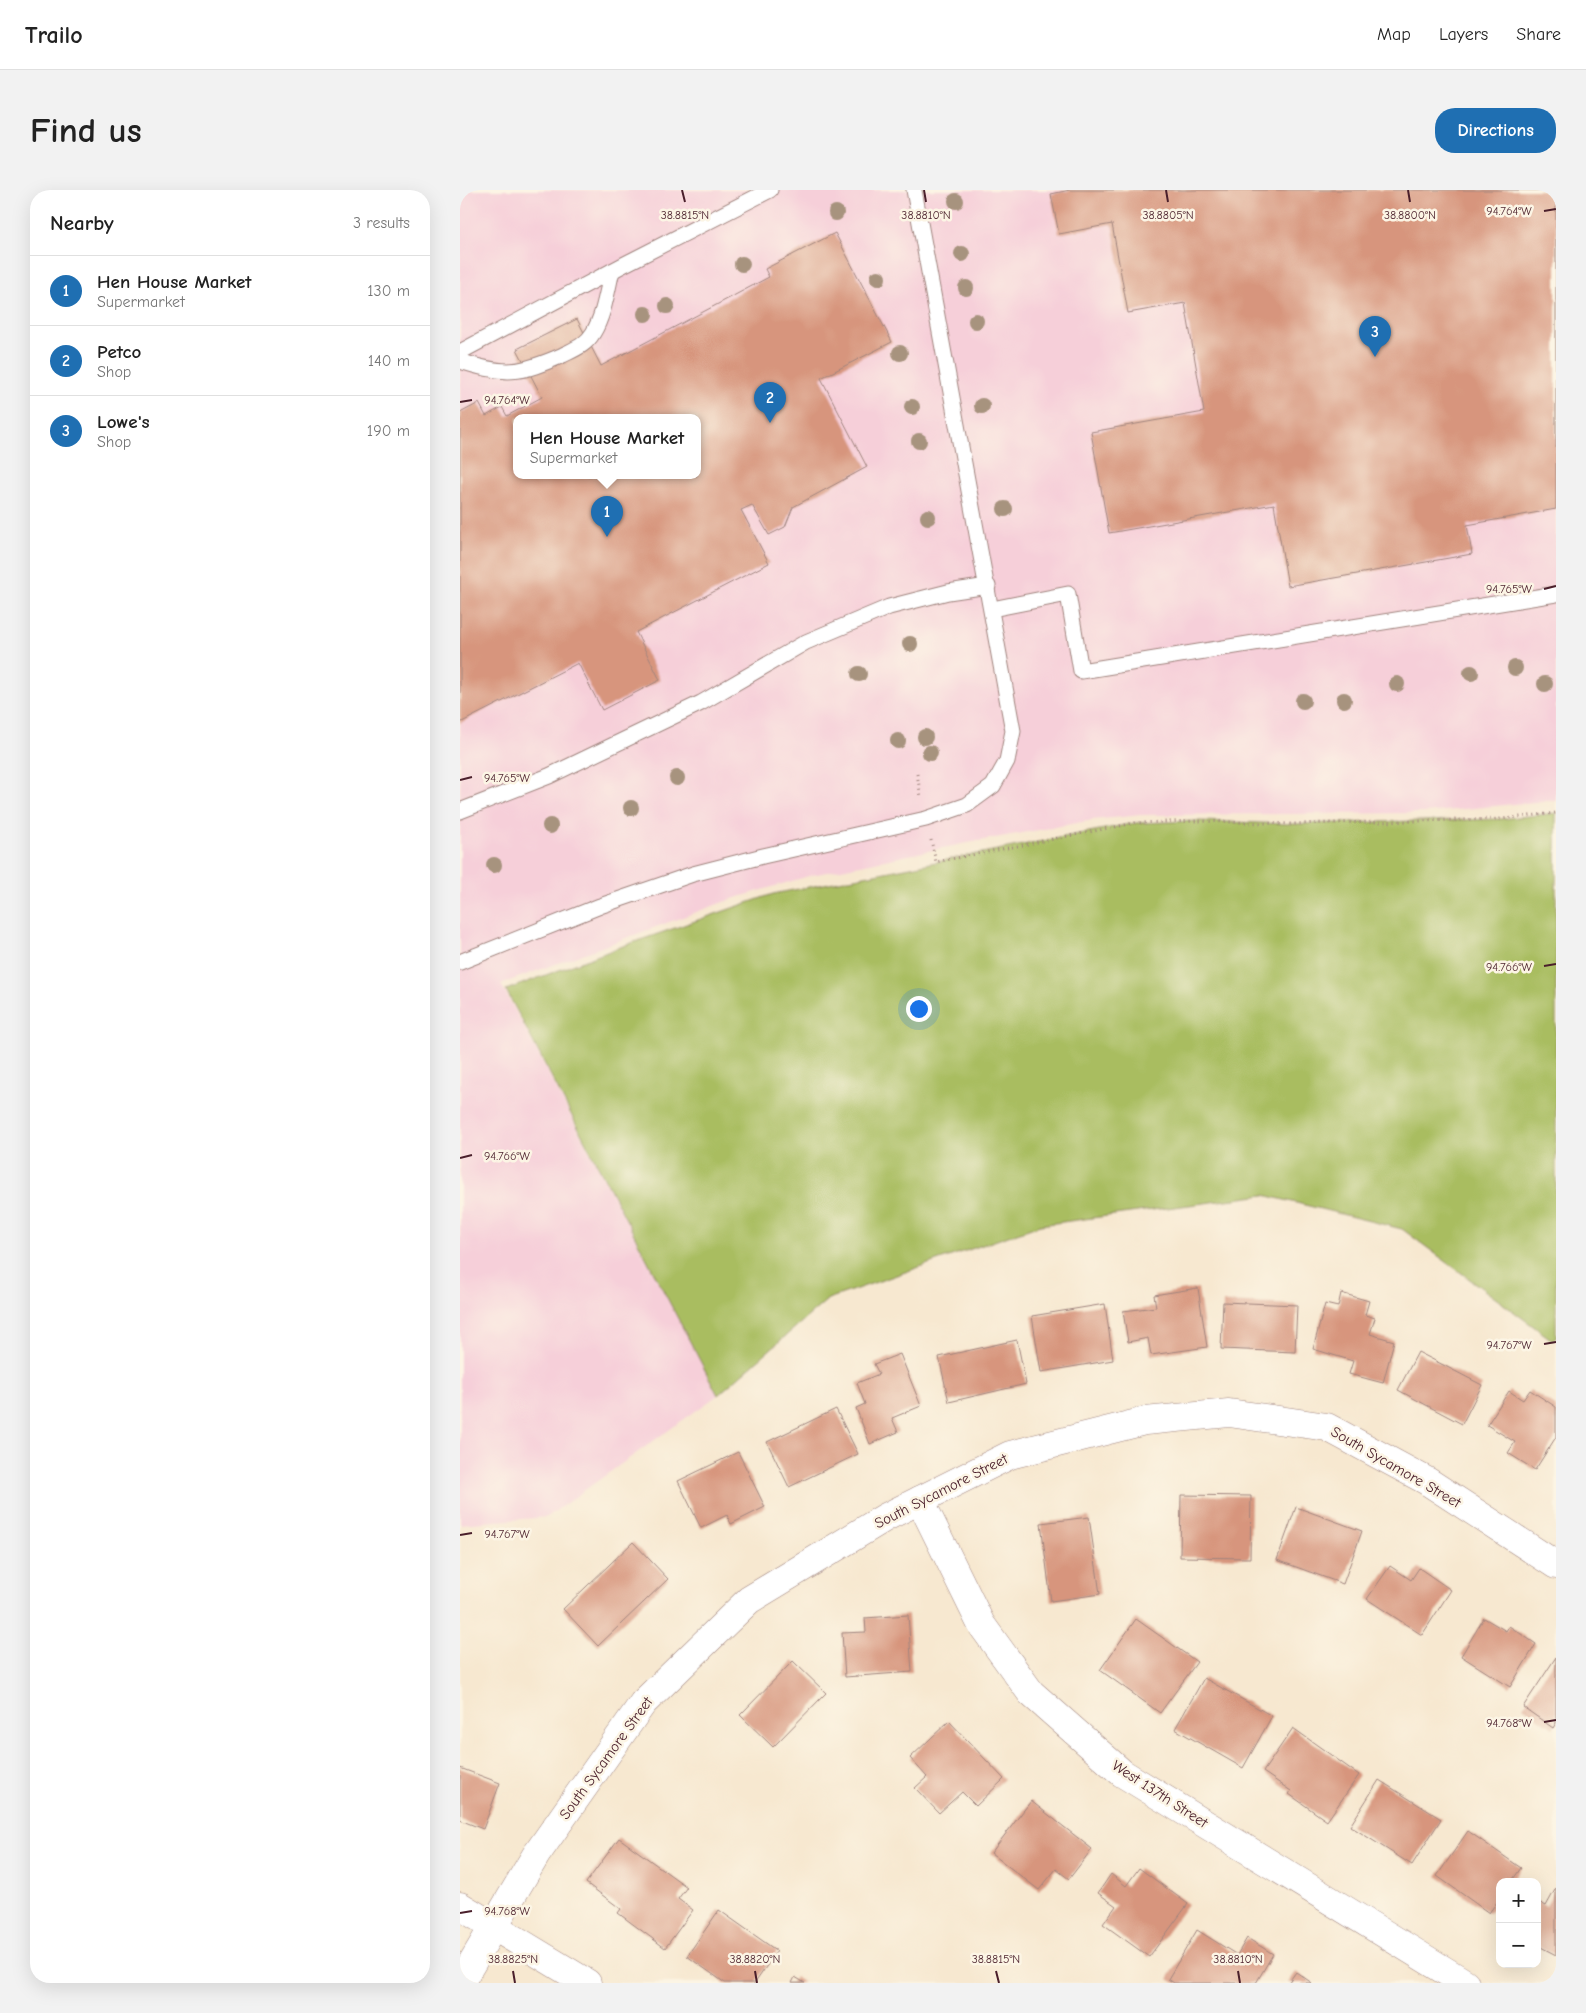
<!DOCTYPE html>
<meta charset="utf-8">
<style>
:root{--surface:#fff;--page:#f2f2f2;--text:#222;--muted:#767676;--line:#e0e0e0;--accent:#1f6fb2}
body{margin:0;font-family:"Comic Neue",sans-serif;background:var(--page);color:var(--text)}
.controls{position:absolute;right:15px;bottom:15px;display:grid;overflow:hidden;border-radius:10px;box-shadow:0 5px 20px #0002}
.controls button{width:45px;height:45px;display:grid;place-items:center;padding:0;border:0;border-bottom:1px solid var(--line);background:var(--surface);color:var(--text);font:25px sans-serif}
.you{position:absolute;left:458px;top:818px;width:18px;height:18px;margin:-12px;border:4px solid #fff;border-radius:50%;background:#1a73e8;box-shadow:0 0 0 8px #1a73e833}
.badge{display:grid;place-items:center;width:32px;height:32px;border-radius:50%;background:var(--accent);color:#fff;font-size:16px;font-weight:700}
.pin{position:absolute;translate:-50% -41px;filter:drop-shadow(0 1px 2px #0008)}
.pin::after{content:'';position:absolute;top:26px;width:18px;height:15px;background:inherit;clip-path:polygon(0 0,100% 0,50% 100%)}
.popup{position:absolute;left:53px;top:224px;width:188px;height:65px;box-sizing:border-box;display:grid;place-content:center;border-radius:10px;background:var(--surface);filter:drop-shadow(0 1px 4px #0005);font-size:16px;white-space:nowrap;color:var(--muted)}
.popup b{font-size:19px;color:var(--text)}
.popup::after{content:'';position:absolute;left:50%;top:100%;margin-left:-10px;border:10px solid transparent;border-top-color:var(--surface)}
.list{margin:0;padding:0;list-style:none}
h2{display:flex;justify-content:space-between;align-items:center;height:65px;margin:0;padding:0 20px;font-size:21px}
h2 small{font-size:16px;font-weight:400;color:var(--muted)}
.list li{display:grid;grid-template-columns:32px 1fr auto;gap:15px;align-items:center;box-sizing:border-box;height:70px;padding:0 20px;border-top:1px solid var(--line)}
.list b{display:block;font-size:19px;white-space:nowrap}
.list p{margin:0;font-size:16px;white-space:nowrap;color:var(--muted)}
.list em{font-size:16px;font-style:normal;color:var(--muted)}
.map{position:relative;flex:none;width:1096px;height:1793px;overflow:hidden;border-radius:20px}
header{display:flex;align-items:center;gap:30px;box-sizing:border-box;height:70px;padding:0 25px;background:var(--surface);border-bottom:1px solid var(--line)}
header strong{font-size:24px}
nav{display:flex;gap:28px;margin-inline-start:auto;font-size:18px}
.intro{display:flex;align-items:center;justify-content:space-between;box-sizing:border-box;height:120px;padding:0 30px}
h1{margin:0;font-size:35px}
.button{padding:12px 22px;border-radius:20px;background:var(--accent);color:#fff;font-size:18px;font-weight:700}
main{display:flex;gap:30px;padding:0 30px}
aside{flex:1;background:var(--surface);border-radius:20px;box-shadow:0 5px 20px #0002}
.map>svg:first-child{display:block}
.built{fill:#f6cfd9;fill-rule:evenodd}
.green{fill:#a9bd61;stroke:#7a6e46}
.building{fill:#d7957d;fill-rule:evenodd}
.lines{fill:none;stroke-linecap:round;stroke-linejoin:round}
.lane-casing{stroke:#a0847e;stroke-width:17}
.street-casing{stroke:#a0847e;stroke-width:29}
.path{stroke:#a0847e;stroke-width:3;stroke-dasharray:1 4;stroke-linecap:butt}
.lane{stroke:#fff;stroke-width:15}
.street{stroke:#fff;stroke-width:28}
.tree{fill:#a7937e}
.ticks{fill:none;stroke:#4a1f2b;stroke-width:2}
.labels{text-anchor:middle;stroke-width:5;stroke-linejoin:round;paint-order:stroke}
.street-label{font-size:15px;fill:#4a1f2b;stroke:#fcf5e5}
.ticks-label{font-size:12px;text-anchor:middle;fill:#4a1f2b;stroke:#fcf5e5;stroke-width:5;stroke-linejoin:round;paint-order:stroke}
</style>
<header>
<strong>Trailo</strong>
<nav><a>Map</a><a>Layers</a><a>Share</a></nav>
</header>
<div class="intro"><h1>Find us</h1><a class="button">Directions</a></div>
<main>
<aside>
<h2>Nearby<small>3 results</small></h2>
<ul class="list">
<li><span class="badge">1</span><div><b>Hen House Market</b><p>Supermarket</p></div><em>130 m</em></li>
<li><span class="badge">2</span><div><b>Petco</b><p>Shop</p></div><em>140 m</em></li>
<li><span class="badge">3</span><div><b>Lowe's</b><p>Shop</p></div><em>190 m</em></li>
</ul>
</aside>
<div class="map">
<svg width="1096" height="1793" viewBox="0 0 1096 1793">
<rect width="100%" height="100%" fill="#fcf5e5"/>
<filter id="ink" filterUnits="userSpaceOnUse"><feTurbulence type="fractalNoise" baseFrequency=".02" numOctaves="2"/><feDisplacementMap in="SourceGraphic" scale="10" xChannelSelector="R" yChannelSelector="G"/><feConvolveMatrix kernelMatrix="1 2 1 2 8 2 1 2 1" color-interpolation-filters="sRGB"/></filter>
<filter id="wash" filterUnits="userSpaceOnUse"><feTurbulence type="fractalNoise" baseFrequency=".0096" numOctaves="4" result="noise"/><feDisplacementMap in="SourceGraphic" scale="20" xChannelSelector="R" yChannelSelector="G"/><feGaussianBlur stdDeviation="1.12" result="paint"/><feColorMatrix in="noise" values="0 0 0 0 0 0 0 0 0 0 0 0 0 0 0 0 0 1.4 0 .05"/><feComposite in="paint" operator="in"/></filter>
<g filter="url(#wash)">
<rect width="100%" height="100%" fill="#f7e8d0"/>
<!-- built -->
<path class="built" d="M0,0H1096V610L965,623L681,625L633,630L502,654L352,685L269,710L41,794L258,1205L87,1327L0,1334ZM57,228H237V286H57Z"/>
<!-- green -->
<path class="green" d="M1096,623V1147L1092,1150L942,1039L804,1005L580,1035L368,1109L258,1205L46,800L163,756L313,704L675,633L738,631L833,634L1041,629Z"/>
<g id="blocks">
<!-- building -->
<g class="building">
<path d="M610,0H1096V319L1007,335L1012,364L828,396L814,314L649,343L631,242L744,222L725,113L668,123L652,34L599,44L591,4Z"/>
<path d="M375,43L432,152L361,188L407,277L333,317L325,337L309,345L292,315L281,320L309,373L176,442L200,490L142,520L118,473L0,533V223L19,213L26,226L42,217L47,226L82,207L57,159L117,129L141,176L309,87L305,79ZM57,228H237V286H57Z"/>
<path d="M738,1098L747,1157L691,1165L688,1148L668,1152L663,1121L696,1117L694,1105Z"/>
<path d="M881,1103L909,1111L905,1125L915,1128L910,1144L934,1151L923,1193L889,1184L893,1171L853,1159L865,1114L878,1117Z"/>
<path d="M763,1112L837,1115L835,1162L761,1159Z"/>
<path d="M645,1114L653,1170L581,1182L572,1126Z"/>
<path d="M557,1150L566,1194L489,1212L479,1167Z"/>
<path d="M958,1162L1022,1195L1002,1234L938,1200Z"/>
<path d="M440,1164L461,1216L432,1228L438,1242L410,1254L396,1218L405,1214L397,1193L419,1184L414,1174Z"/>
<path d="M1070,1200L1096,1217V1247L1075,1280L1048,1263L1055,1252L1027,1235L1049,1201L1063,1210Z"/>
<path d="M376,1219L398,1264L329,1297L307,1252Z"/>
<path d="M278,1262L305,1317L271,1334L267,1325L241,1338L218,1291Z"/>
<path d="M721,1305L791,1306L790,1368L720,1367Z"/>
<path d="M836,1317L902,1341L883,1394L817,1370Z"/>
<path d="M629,1327L640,1404L591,1411L581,1333Z"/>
<path d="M173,1352L208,1389L138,1456L103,1419Z"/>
<path d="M930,1376L951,1390L959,1378L991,1400L962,1445L907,1409Z"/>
<path d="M448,1425L452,1482L385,1487L382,1443L406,1442L405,1428Z"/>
<path d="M1024,1428L1046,1441L1049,1436L1076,1454L1050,1497L1001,1466Z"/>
<path d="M676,1429L737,1472L700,1523L640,1480Z"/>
<path d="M1096,1467V1533L1093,1538L1063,1517Z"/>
<path d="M333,1471L366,1503L313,1557L280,1525Z"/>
<path d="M744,1488L812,1526L783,1578L715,1539Z"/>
<path d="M489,1531L544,1589L516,1616L502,1602L479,1623L455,1598L467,1587L450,1568Z"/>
<path d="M833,1538L899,1585L867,1631L829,1604L831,1601L803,1582Z"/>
<path d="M0,1578L40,1593L23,1639L0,1630Z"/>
<path d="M919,1590L981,1629L952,1675L890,1636Z"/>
<path d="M571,1611L632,1659L609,1689L596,1679L579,1700L531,1663Z"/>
<path d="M1008,1641L1061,1678L1051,1692H1040V1708L1029,1723L977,1686Z"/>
<path d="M159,1648L227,1697L218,1709L233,1720L205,1758L158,1723L161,1719L126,1693Z"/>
<path d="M679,1678L728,1714L689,1767L643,1734L656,1716L638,1703L651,1684L666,1696Z"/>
<path d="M1096,1698V1765L1077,1755V1711L1086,1716Z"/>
<path d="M259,1720L317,1761L295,1793H265L227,1766Z"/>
<path d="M737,1740L777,1765L787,1748L813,1764L796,1793H714L708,1789Z"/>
<path d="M836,1782L852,1793H828Z"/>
<path d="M335,1787L345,1793H332Z"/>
</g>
</g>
</g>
<g filter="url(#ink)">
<use href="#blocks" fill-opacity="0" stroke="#a0847e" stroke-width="1"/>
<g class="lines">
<defs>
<g id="lane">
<path d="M0,162L163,75L310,0"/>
<path d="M0,171C45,186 60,184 103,165C115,159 126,155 133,143C144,125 147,101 152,81"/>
<path d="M532,419L608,404L621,481L1096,404"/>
<path d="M0,621L89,586L241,513L346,452L429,417L488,402L528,396"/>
<path d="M0,772L140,716L233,684L303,666L466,629L507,615L533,596L547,571L553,541L454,0"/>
</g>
<g id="street">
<path d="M460,1310L521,1434L571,1503L662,1583L1005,1793"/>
<path d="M0,1716L127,1793"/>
<path d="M0,1793L76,1665L183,1513L289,1410L426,1327L550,1265L685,1231L769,1223L867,1237L967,1291L1096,1375"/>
</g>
</defs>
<!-- lane casing -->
<use href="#lane" class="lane-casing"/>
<!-- street casing -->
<use href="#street" class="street-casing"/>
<!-- path -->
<g class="path">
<path d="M457,584L461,607"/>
<path d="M471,650L476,672L675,633L738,631L833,634L1041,629L1096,623"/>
</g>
<!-- lane -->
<use href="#lane" class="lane"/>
<!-- street -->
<use href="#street" class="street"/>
</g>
<!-- trees -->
<g class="tree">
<circle cx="496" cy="11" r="8"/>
<circle cx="376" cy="23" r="8"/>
<circle cx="502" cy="64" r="8"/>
<circle cx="282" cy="74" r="8"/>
<circle cx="418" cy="88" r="8"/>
<circle cx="506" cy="98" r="8"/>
<circle cx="207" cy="116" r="8"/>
<circle cx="185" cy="124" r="8"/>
<circle cx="516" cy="131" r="8"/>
<circle cx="440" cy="163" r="8"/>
<circle cx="522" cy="216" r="8"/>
<circle cx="452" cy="217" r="8"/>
<circle cx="459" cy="251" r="8"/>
<circle cx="545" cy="319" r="8"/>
<circle cx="468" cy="327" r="8"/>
<circle cx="450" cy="454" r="8"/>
<circle cx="1055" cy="478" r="8"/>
<circle cx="1011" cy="483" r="8"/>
<circle cx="399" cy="484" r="8"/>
<circle cx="937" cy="494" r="8"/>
<circle cx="1085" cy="494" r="8"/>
<circle cx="884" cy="510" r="8"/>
<circle cx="843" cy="511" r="8"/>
<circle cx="465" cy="547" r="8"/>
<circle cx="438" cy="551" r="8"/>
<circle cx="470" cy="563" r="8"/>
<circle cx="217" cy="588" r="8"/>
<circle cx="171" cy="618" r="8"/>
<circle cx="90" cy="636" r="8"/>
<circle cx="34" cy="675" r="8"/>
</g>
</g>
<!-- ticks -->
<path class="ticks" d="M222,0L225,12M464,0L466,12M706,0L708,12M948,0L950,12M1084,21L1096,19M0,212L12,210M1084,399L1096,396M0,590L12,587M1084,776L1096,774M0,968L12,965M1084,1154L1096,1152M0,1345L12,1343M1084,1532L1096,1530M0,1723L12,1721M53,1781L55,1793M295,1781L297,1793M536,1781L539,1793M778,1781L780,1793"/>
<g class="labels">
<!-- street labels -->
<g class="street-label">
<text transform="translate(936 1277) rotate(30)" y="5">South Sycamore Street</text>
<text transform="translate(481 1301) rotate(-27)" y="5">South Sycamore Street</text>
<text transform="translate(146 1568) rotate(-54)" y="5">South Sycamore Street</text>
<text transform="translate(700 1604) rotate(33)" y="5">West 137th Street</text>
</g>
</g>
<g class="ticks-label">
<text x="1049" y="25">94.764°W</text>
<text x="225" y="29">38.8815°N</text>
<text x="466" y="29">38.8810°N</text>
<text x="708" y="29">38.8805°N</text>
<text x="950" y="29">38.8800°N</text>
<text x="47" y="214">94.764°W</text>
<text x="1049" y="403">94.765°W</text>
<text x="47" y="592">94.765°W</text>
<text x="1049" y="781">94.766°W</text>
<text x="47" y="970">94.766°W</text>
<text x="1049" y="1159">94.767°W</text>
<text x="47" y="1348">94.767°W</text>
<text x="1049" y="1537">94.768°W</text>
<text x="47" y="1725">94.768°W</text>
<text x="53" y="1773">38.8825°N</text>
<text x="295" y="1773">38.8820°N</text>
<text x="536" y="1773">38.8815°N</text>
<text x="778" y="1773">38.8810°N</text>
</g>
</svg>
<div class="controls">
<button>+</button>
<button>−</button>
</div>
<div class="you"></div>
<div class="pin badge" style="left:147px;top:347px">1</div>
<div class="popup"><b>Hen House Market</b>Supermarket</div>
<div class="pin badge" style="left:310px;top:233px">2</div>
<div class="pin badge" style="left:915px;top:167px">3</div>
</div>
</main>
